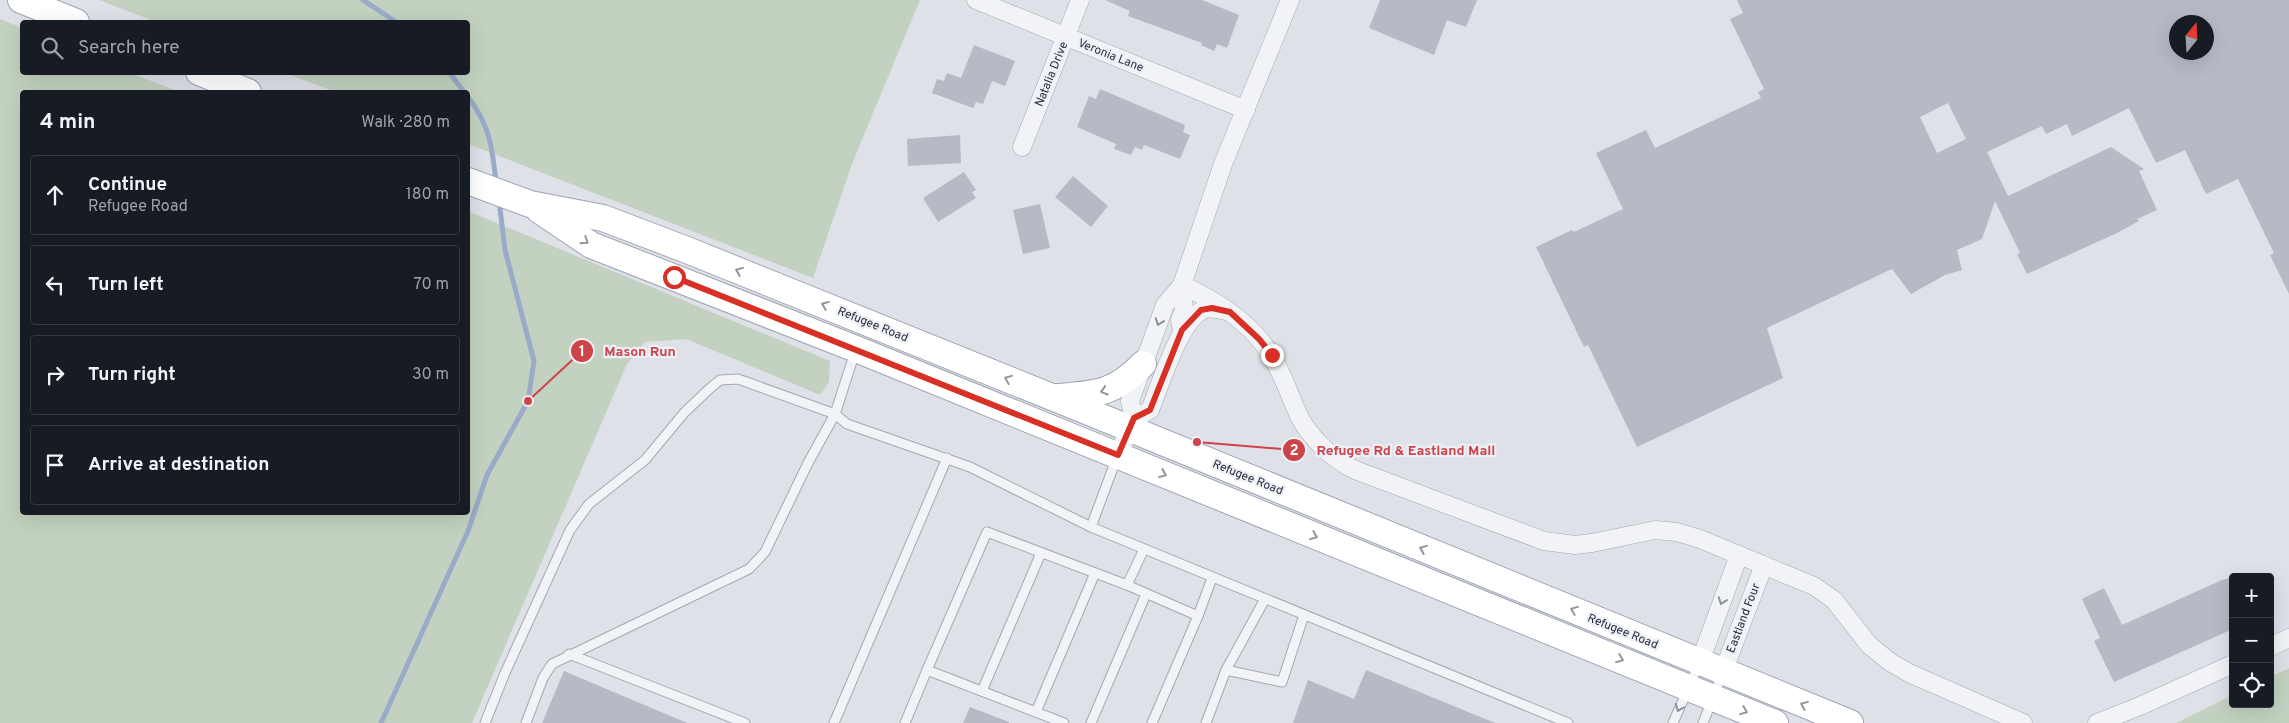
<!DOCTYPE html>
<meta charset="utf-8">
<style>
:root{--surface:#171b24;--page:#242831;--text:#f1f3f6;--muted:#9ea1a6;--line:#363941}
body{margin:0;font-family:Overpass,sans-serif;background:var(--page);color:var(--text)}
.controls{position:absolute;right:15px;bottom:15px;display:grid;overflow:hidden;border-radius:5px;box-shadow:0 5px 20px #0002}
.controls button{width:45px;height:45px;display:grid;place-items:center;padding:0;border:0;border-bottom:1px solid var(--line);background:var(--surface);color:var(--text);font:25px sans-serif}
.compass{position:absolute;left:2169px;top:15px;width:45px;height:45px;border-radius:50%;background:var(--surface);box-shadow:0 5px 20px #0002;rotate:18deg}
.stop{position:absolute;width:15px;height:15px;margin:-11px;border:4px solid #d93025;border-radius:50%;background:#fff}
.stop.end{background:#d93025;border-color:#fff;box-shadow:0 1px 5px #0008}
.list{margin:0;padding:0;list-style:none}
h2{display:flex;justify-content:space-between;align-items:center;height:65px;margin:0;padding:0 20px;font-size:21px}
h2 small{font-size:16px;font-weight:400;color:var(--muted)}
.list li{display:grid;grid-template-columns:32px 1fr auto;gap:15px;align-items:center;box-sizing:border-box;height:80px;margin:0 10px 10px;padding:0 10px;border:1px solid var(--line);border-radius:5px}
.list b{display:block;font-size:19px;white-space:nowrap}
.list p{margin:0;font-size:16px;white-space:nowrap;color:var(--muted)}
.list em{font-size:16px;font-style:normal;color:var(--muted)}
.icon{flex:none;width:28px;height:28px;fill:none;stroke:currentColor;stroke-width:2;stroke-linecap:round;stroke-linejoin:round}
.map{position:relative;flex:none;width:2289px;height:723px;overflow:hidden}
.search{position:absolute;background:var(--surface);box-shadow:0 5px 20px #0002;left:20px;top:20px;width:450px;height:55px;display:flex;align-items:center;gap:12px;box-sizing:border-box;padding:0 18px;border-radius:5px;color:var(--muted);font-size:19px}
.panel{position:absolute;background:var(--surface);box-shadow:0 5px 20px #0002;left:20px;top:90px;width:450px;height:425px;border-radius:5px}
.map>svg:first-child{display:block}
.green{fill:#c3d2c0}
.lines{fill:none;stroke-linecap:round;stroke-linejoin:round}
.stream{stroke:#9aabc8;stroke-width:5}
.building{fill:#b6bac5;fill-rule:evenodd}
.service-casing{stroke:#a4a8b2;stroke-width:11}
.minor-casing{stroke:#a4a8b2;stroke-width:19}
.primary-casing{stroke:#9ea4b4;stroke-width:28}
.service{stroke:#f1f3f6;stroke-width:9}
.minor{stroke:#f1f3f6;stroke-width:18}
.primary{stroke:#fff;stroke-width:26}
.oneway{stroke:#94969f}
.oneway2{stroke:#8c909a}
.route{stroke:#d93025;stroke-width:6}
.labels{text-anchor:middle;stroke-width:4.5;stroke-linejoin:round;paint-order:stroke}
.street-label{font-size:12px;fill:#282e3f;stroke:#eef0f6}
.leader{fill:none;stroke:#cd434a;stroke-width:2}
.callout-dot{fill:#cd434a;stroke:#eef0f6;stroke-width:2}
.mark-label{font-size:15px;text-anchor:middle;font-weight:bold;fill:#fff}
.callout-label{font-size:14px;text-anchor:middle;font-weight:bold;fill:#cd434a;stroke:#eef0f6;stroke-width:4.5;stroke-linejoin:round;paint-order:stroke}
</style>
<div class="map">
<svg width="2289" height="723" viewBox="0 0 2289 723">
<rect width="100%" height="100%" fill="#dfe1e8"/>
<!-- green -->
<g class="green">
<path d="M99,0H920L852,164L813,278L468,144V92H336L285,73L468,72V22H156Z"/>
<path d="M0,19L22,28V72L131,73L180,92H22V512H468V211L830,361L829,382L820,395L686,339L645,342L627,364L472,723H0Z"/>
<path d="M2289,668V723H2176L2233,695V704H2270V677Z"/>
</g>
<g class="lines">
<!-- stream -->
<g class="stream">
<path d="M363,0L396,22"/>
<path d="M449,72L464,92"/>
<path d="M468,97C490,126 492,146 496,182"/>
<path d="M381,723L468,531L487,475L528,401L534,361L505,250L499,200"/>
</g>
</g>
<!-- building -->
<g class="building">
<path d="M1105,0H1202L1239,15L1227,48L1217,44L1214,51L1201,45L1202,43L1128,16L1130,11Z"/>
<path d="M1380,0H1477L1466,27L1447,20L1434,55L1369,28Z"/>
<path d="M1737,0H2289V294L2270,255L2274,253L2238,179L2206,194L2185,150L2156,163L2129,108L2072,136L2067,124L2046,134L2042,126L1987,152L2008,196L2111,147L2144,169L2139,171L2157,210L2137,219L2139,221L2117,233L2027,274L2017,254L2020,253L1995,201L1982,239L1957,250L1962,270L1945,275L1911,294L1892,269L1767,328L1783,378L1637,447L1588,345L1584,347L1536,247L1572,230L1574,232L1623,209L1596,153L1646,130L1655,148L1761,98L1758,92L1764,89L1730,19L1743,13ZM2176,22H2206V52H2176ZM1948,103L1966,139L1937,153L1920,117Z"/>
<path d="M974,45L1015,61L1005,86L992,81L983,104L976,102L973,108L932,93L937,79L944,81L947,73L961,78Z"/>
<path d="M1100,89L1185,125L1183,132L1190,135L1180,159L1144,145L1142,150L1135,147L1131,155L1114,149L1116,144L1077,127L1089,96L1096,99Z"/>
<path d="M960,135L961,163L908,166L907,139Z"/>
<path d="M964,172L976,190L972,192L976,198L938,222L923,198Z"/>
<path d="M1073,176L1108,206L1091,227L1055,197Z"/>
<path d="M1040,204L1050,248L1023,254L1013,210Z"/>
<path d="M2233,577V629L2114,682L2094,641L2100,638L2082,599L2104,588L2122,625L2222,580Z"/>
<path d="M1366,670L1495,723H1293L1308,680L1354,699Z"/>
<path d="M564,671L687,723H542Z"/>
<path d="M970,707L1009,722V723H963Z"/>
</g>
<g class="lines">
<defs>
<g id="service">
<path d="M855,352L835,414L847,424L970,467L1091,527L1568,723"/>
<path d="M1091,527L1117,457"/>
<path d="M1144,549L1127,585L1198,616L1212,578"/>
<path d="M569,654L745,723"/>
<path d="M1226,670L1282,682L1304,615"/>
<path d="M982,691L1041,553"/>
<path d="M1036,712L1095,573"/>
<path d="M485,723L505,673L570,530L589,504L645,460L684,413L708,390L720,380L738,379L835,414L808,463L765,552L749,569L552,664L543,678L526,723"/>
<path d="M834,723L947,458"/>
<path d="M905,723L927,670"/>
<path d="M1064,723L927,670L987,532L1127,585"/>
<path d="M1091,723L1146,594"/>
<path d="M1152,723L1198,616"/>
<path d="M1206,723L1226,670L1265,599"/>
<path d="M1673,723L1699,664"/>
<path d="M1703,723L1723,672"/>
</g>
<g id="minor">
<path d="M976,0L1246,110"/>
<path d="M1022,147L1080,0"/>
<path d="M1182,285C1214,300 1246,319 1267,349C1282,370 1289,395 1300,418C1312,440 1333,459 1355,470L1544,541L1575,545L1592,543L1655,530L1677,532L1700,539L1814,586L1834,600L1869,645L1890,662L1909,673L2023,723"/>
<path d="M1182,285L1184,311L1180,320L1182,330"/>
<path d="M1134,419L1150,410C1160,386 1179,323 1201,311C1208,306 1219,310 1227,311"/>
<path d="M1118,455L1134,419L1130,401L1165,305L1182,285L1223,164L1290,0"/>
<path d="M2270,647L2289,638"/>
<path d="M1700,662L1739,555"/>
<path d="M1723,672L1764,565"/>
<path d="M2097,723L2140,706L2233,664"/>
</g>
<g id="primary">
<path d="M21,0L76,22"/>
<path d="M199,72L248,92"/>
<path d="M468,181L530,204L603,218L687,250L1089,412L1850,723"/>
<path d="M539,210L591,245L856,349L1775,723"/>
<path d="M1059,397C1098,394 1115,393 1143,364"/>
</g>
</defs>
<!-- service casing -->
<use href="#service" class="service-casing"/>
<!-- minor casing -->
<use href="#minor" class="minor-casing"/>
<!-- primary casing -->
<use href="#primary" class="primary-casing"/>
<!-- service -->
<use href="#service" class="service"/>
<!-- minor -->
<use href="#minor" class="minor"/>
<!-- primary -->
<use href="#primary" class="primary"/>
</g>
<!-- one-way arrows -->
<defs><path id="oneway-chevron" d="M-2-3.5L2.5 0L-2 3.5" fill="none" stroke-width="1.6" stroke-linecap="round" stroke-linejoin="round" transform="scale(1.25)"/></defs>
<g class="oneway">
<use href="#oneway-chevron" transform="translate(585 241) rotate(33)"/>
<use href="#oneway-chevron" transform="translate(739 271) rotate(-158)"/>
<use href="#oneway-chevron" transform="translate(825 305) rotate(-158)"/>
<use href="#oneway-chevron" transform="translate(1008 379) rotate(-158)"/>
<use href="#oneway-chevron" transform="translate(1104 391) rotate(163)"/>
<use href="#oneway-chevron" transform="translate(1163 474) rotate(22)"/>
<use href="#oneway-chevron" transform="translate(1314 536) rotate(22)"/>
<use href="#oneway-chevron" transform="translate(1423 549) rotate(-158)"/>
<use href="#oneway-chevron" transform="translate(1574 610) rotate(-158)"/>
<use href="#oneway-chevron" transform="translate(1620 659) rotate(22)"/>
<use href="#oneway-chevron" transform="translate(1804 705) rotate(-158)"/>
<use href="#oneway-chevron" transform="translate(1744 711) rotate(22)"/>
</g>
<g class="oneway2">
<use href="#oneway-chevron" transform="translate(1159 322) rotate(110)"/>
<use href="#oneway-chevron" transform="translate(1722 601) rotate(110)"/>
<use href="#oneway-chevron" transform="translate(1679 708) rotate(112)"/>
</g>
<g class="lines">
<!-- route -->
<path class="route" d="M674,277L1118,455L1134,418L1150,410L1182,330L1201,310L1212,308L1230,312L1259,339L1272,355"/>
</g>
<g class="labels">
<!-- street labels -->
<g class="street-label">
<text transform="translate(1111 55) rotate(22)" y="4">Veronia Lane</text>
<text transform="translate(1051 74) rotate(-68)" y="4">Natalia Drive</text>
<text transform="translate(873 324) rotate(22)" y="4">Refugee Road</text>
<text transform="translate(1248 477) rotate(22)" y="4">Refugee Road</text>
<text transform="translate(1743 618) rotate(-69)" y="4">Eastland Four</text>
<text transform="translate(1623 631) rotate(22)" y="4">Refugee Road</text>
</g>
</g>
<!-- callouts -->
<path class="leader" d="M528 401L582 351M1197 442L1294 450"/>
<g class="callout-dot">
<circle cx="528" cy="401" r="5"/>
<circle cx="1197" cy="442" r="5"/>
<circle cx="582" cy="351" r="12"/>
<circle cx="1294" cy="450" r="12"/>
</g>
<g class="mark-label">
<text x="582" y="356">1</text>
<text x="1294" y="455">2</text>
</g>
<g class="callout-label">
<text x="640" y="356">Mason Run</text>
<text x="1406" y="455">Refugee Rd &amp; Eastland Mall</text>
</g>
</svg>
<div class="controls">
<button>+</button>
<button>−</button>
<button><svg class="icon" aria-label="locate" viewBox="0 0 24 24"><circle cx="12" cy="12" r="6"/><path d="M12 2v4M12 18v4M2 12h4M18 12h4"/></svg></button>
</div>
<svg class="compass" viewBox="-18 -18 36 36"><path d="M0-13l5 13h-10z" fill="#e53935"/><path d="M0 13l5-13h-10z" fill="#9ea1a6"/></svg>
<div class="stop" style="left:674px;top:277px"></div>
<div class="stop end" style="left:1272px;top:355px"></div>
<div class="search"><svg class="icon" aria-label="search" viewBox="0 0 24 24"><circle cx="10" cy="10" r="6"/><path d="M15 15l6 6"/></svg>Search here</div>
<section class="panel">
<h2>4 min<small>Walk · 280 m</small></h2>
<ul class="list">
<li><svg class="icon" aria-label="ahead" viewBox="0 0 24 24"><path d="M12 20V5M6 11l6-6 6 6"/></svg><div><b>Continue</b><p>Refugee Road</p></div><em>180 m</em></li>
<li><svg class="icon" aria-label="left" viewBox="0 0 24 24"><path d="M17 20v-9H6M10 6l-5 5 5 5"/></svg><div><b>Turn left</b></div><em>70 m</em></li>
<li><svg class="icon" aria-label="right" viewBox="0 0 24 24"><path d="M7 20v-9h11M14 6l5 5-5 5"/></svg><div><b>Turn right</b></div><em>30 m</em></li>
<li><svg class="icon" aria-label="arrive" viewBox="0 0 24 24"><path d="M6 21V4h12l-3 4 3 4H6"/></svg><div><b>Arrive at destination</b></div></li>
</ul>
</section>
</div>
